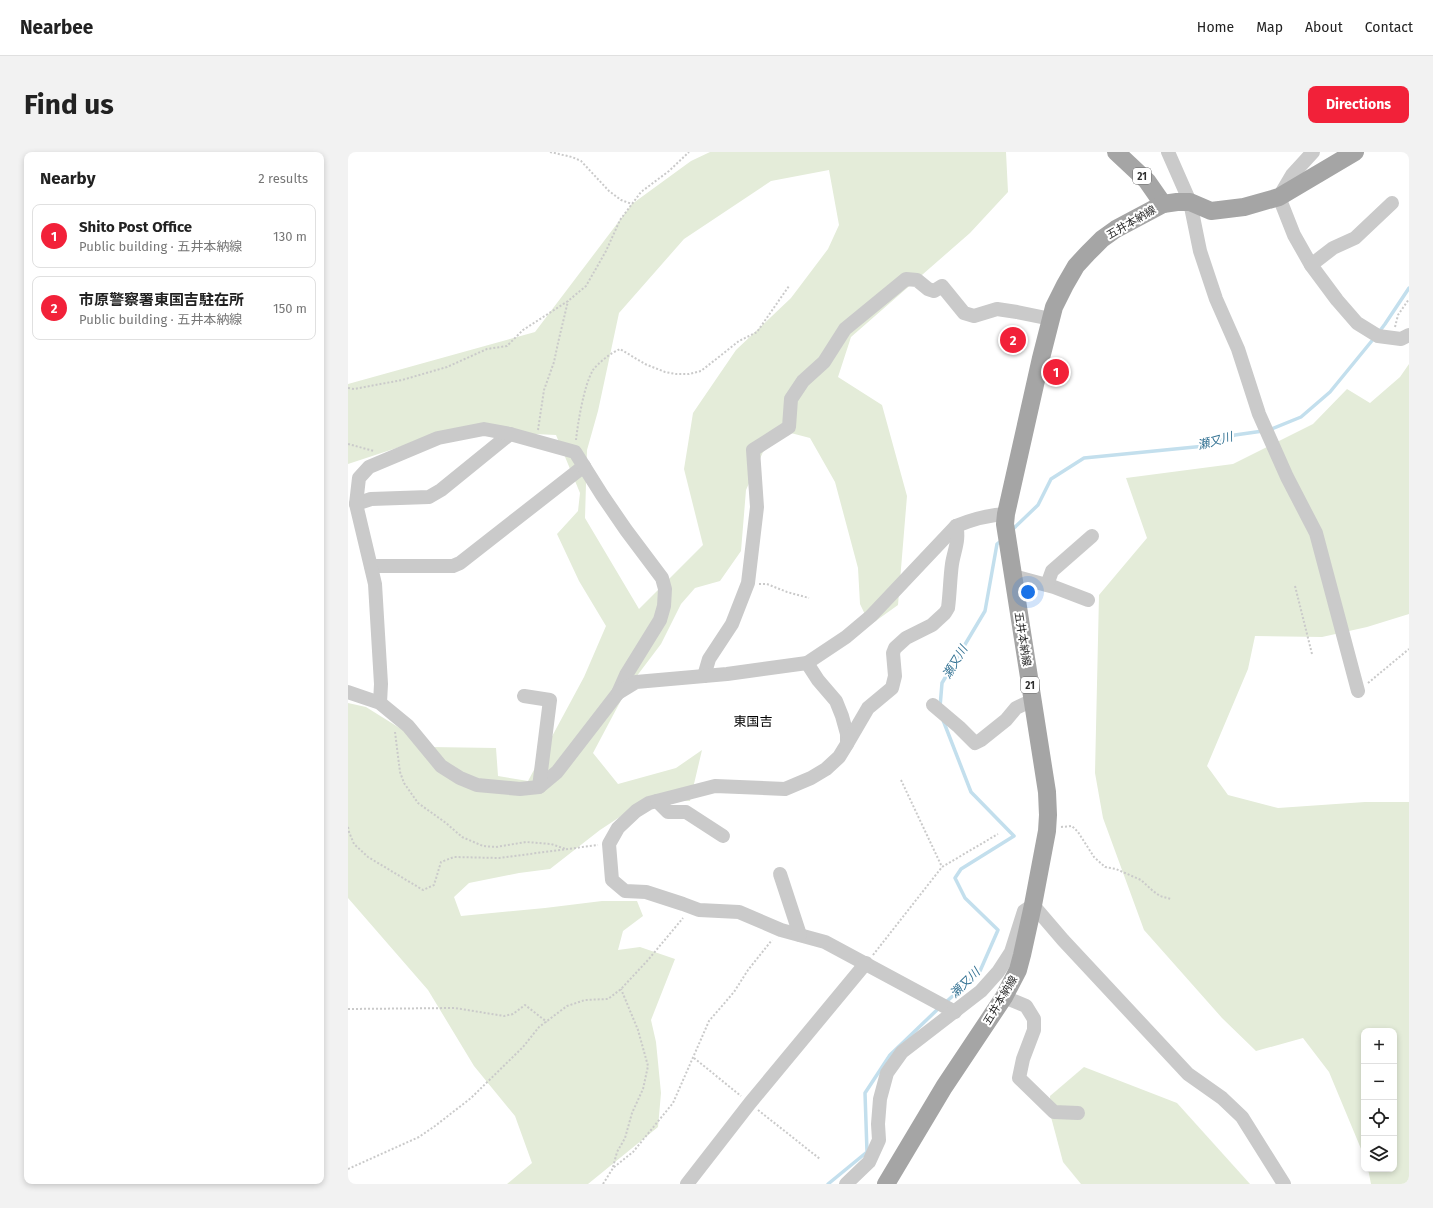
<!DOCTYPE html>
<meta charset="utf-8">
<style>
:root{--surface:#fff;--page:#f2f2f2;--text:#222;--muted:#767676;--line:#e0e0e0;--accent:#f22139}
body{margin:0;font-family:"Fira Sans","Noto Sans JP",sans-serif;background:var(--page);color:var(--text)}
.controls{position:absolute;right:12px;bottom:12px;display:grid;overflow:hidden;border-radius:8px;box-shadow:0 2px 6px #0003}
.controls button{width:36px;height:36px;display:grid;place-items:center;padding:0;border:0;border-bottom:1px solid var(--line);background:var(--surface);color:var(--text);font:20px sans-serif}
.you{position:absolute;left:680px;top:440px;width:14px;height:14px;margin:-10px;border:3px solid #fff;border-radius:50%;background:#1a73e8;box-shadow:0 0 0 6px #1a73e833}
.badge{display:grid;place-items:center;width:26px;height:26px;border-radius:50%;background:var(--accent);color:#fff;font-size:13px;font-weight:700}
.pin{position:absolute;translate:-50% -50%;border:2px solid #fff;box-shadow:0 1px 4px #0006}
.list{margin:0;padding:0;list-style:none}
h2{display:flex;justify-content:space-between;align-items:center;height:52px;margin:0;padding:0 16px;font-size:17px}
h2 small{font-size:13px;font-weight:400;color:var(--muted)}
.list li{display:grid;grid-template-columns:26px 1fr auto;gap:12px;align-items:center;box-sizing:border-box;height:64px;margin:0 8px 8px;padding:0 8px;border:1px solid var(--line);border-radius:8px}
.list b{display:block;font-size:15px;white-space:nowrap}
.list p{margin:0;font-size:13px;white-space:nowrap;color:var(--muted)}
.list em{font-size:13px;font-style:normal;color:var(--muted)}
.icon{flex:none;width:22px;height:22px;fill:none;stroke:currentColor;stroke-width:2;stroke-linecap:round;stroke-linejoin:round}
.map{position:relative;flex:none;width:1061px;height:1032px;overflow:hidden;border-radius:8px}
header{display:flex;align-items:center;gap:24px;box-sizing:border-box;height:56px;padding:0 20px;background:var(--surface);border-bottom:1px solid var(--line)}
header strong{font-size:19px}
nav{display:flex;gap:22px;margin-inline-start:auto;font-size:14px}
.intro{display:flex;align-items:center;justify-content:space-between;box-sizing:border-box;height:96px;padding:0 24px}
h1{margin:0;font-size:28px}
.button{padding:10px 18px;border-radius:8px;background:var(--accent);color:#fff;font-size:14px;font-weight:700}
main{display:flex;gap:24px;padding:0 24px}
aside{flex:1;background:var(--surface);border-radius:8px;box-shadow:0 2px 6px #0003}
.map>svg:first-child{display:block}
.green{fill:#e4ecd9;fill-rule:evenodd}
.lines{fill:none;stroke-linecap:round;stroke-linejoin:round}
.stream{stroke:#c3dfed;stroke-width:3.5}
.path{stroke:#cacaca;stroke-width:2;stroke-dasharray:2 2;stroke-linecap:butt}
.minor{stroke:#cacaca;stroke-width:14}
.major{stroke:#a5a5a5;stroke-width:18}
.labels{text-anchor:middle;stroke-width:4;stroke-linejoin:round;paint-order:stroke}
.shield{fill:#fff;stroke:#6c6c6c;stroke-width:1}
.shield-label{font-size:10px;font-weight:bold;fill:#2d2d2d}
.street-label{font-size:11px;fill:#2d2d2d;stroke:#fff}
.water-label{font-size:12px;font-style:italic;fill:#357394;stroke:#fff}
.quarter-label{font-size:13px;fill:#000;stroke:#fff}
</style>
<header>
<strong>Nearbee</strong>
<nav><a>Home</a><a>Map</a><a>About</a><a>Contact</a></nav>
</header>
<div class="intro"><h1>Find us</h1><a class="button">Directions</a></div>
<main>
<aside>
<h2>Nearby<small>2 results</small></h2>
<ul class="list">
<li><span class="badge">1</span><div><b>Shito Post Office</b><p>Public building · 五井本納線</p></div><em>130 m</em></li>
<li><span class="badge">2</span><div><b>市原警察署東国吉駐在所</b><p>Public building · 五井本納線</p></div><em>150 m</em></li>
</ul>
</aside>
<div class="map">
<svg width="1061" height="1032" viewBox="0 0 1061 1032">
<rect width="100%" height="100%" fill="#fff"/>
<!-- green -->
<g class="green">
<path d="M362,0H658L660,40L622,81L503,185L490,225L534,253L559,344L550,453L522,473L512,452L510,416L487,330L462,286L439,280L415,300L398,338L393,399L372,429L347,436L333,452L313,492L279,537L245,601L270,632L328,616L354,598L342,649L299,647L252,678L202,717L171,721L121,731L106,745L113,764L197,756L254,749H289L295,764L275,779L270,798L292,795L327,807L303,868L308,890L313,941L310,975L240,1032H159L184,1011L167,964L126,914L80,838L0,746V551L18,555L82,595L148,596L150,624L180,629L236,525L258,474L231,429L209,382L230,359L232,341L208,283L103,278L0,312V232L187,180L284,52L343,9ZM481,18L491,73L480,97L443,146L388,198L345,261L336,317L355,393L291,457L237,366L239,298L250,259L271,161L336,87L423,29Z"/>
<path d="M1061,212V462L1019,475L974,485L907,484L900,517L859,614L880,643L930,656L1017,650H1061V1032H1023L1020,1017H1046V879H1016V1004L981,920L955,886L908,899L874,866L796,778L755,666L747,621L751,443L799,386L778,326L885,312L965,272L999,237L1022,251L1052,225Z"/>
<path d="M736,915L829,951L902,1032H733L715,1010L703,965L702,944Z"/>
</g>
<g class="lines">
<!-- stream -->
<g class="stream">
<path d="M1031,180L1037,172L1061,136"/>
<path d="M921,278L953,265L982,240L1027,185"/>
<path d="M664,378L690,353L703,327L736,306L857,294L887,283L915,279"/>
<path d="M592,555L594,531L637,459L649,392L654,388"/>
<path d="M595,568L623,640L666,684L613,717L607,726L617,746L650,778L632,819L597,851"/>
<path d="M480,1032L519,1000L517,941L542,903L592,855"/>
</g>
<!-- path -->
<g class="path">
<path d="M202,0L224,5L233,9L261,39L273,48L284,52"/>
<path d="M1047,175L1050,163L1061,147"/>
<path d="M0,236L6,237L54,228L99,215L139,197L159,194L175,178L220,149L238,134L258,99L272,68L293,40L321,19L341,0"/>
<path d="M190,278L196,238L206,210L210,191L220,149"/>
<path d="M228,288C230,270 236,233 245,218C251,210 263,201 272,197L297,212L317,220L328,222H341L353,219L391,189L409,180L441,134"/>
<path d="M0,292L26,299"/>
<path d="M411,432H419L439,440L461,446"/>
<path d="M947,434L964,502"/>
<path d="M1020,531L1061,497"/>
<path d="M47,580L52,620L56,631L70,651L98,671L114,685L135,694L148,695L178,690L203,692L218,697"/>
<path d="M553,628L594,715"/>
<path d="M0,675L1,680L6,692L20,705L75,738L86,733L93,710L106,705L151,706L250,693"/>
<path d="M713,675L724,674L730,680L746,705L757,715L768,717L793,728L805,739L812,744L823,747"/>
<path d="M525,803L594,715L650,682"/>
<path d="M0,857L107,856L156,864L165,862L177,853L199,870"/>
<path d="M346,906L393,944"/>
<path d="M410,958L472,1007"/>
<path d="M265,1015L269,1000L277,986L284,961L295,937L300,914L290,878L273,837"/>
<path d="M0,1017L71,985L87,974L123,946L175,895L191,875L219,854L237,848L260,847L273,837L300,808L335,766"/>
<path d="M255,1032L265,1016L285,1000L325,951L361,869L386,840L400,818L424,788"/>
</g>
<!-- minor -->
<g class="minor">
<path d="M820,0L842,50L852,99L868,147L890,197L911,262L939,325L968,381L1010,539"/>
<path d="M965,0L944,23L931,45L946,83L963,113L989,148L1009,171L1030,184L1053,187L1061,183"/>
<path d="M963,113L985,96L1007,86L1044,51"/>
<path d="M8,352L23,347L81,345L93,338L162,282"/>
<path d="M23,414H105L112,411L236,314"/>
<path d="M665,424L706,435L740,448"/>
<path d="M699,433L704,419L744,384"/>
<path d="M459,511L470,528L488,549L494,564L499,582V592L491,605L478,617L463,626L437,637L367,634L301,651L288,659L270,676L261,692L264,728L277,739L298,740L335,752L351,758L391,760L433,778L477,790L607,860"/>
<path d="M356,524L361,507L384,472L400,431L409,355L405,298L441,275L443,247L455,229L476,210L497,177L558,127L569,128L580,137L586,139L594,134L616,161L626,164L649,157L669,160L703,167"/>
<path d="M0,540L32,551L60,574L93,614L112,626L129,633L172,637L191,635L209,620L270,541L278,523L312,468L316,454L317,437L314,426L278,378L254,343L227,300L162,282L136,277L90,286L21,315L11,326L8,352L27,432L33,532L32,551"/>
<path d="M270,541L288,530L379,522L459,511L498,485L523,464L608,374C625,367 640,363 658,362"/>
<path d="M176,544L202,548L191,635"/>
<path d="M585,553L611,575L627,591L633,588L658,568L668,556L685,548"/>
<path d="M499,592L520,556L544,536L547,524L545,501L547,496L558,486L584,473L597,461L600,456C602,441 602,426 604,412C606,399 612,387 608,374"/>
<path d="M309,649L320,660H338L375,684"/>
<path d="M432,722L452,783"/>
<path d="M656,845L678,854L686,867V878L675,907L671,926L706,960L730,961"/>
<path d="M339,1032L402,951L518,811"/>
<path d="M498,1032L521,1010L531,988L530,972L532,947L539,921L554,900L633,839L650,820L663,800L676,759L685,753L715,788L840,922L874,946L894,965L936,1032"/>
</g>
<!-- major -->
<g class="major">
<path d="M768,0L799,29L815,52"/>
<path d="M538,1032L596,935L656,845L670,818L674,803L685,753L699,679L700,663L699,640L657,372L658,362L693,206L706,155L717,133L728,114L740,101L754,87L768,77L815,52L829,50H842L863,59L896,55L931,45L1007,0"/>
</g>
</g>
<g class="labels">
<!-- shield labels -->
<g class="shield">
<rect x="785" y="16" width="18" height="16" rx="3"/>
<rect x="673" y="525" width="18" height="16" rx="3"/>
</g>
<g class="shield-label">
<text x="794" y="28">21</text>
<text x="682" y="537">21</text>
</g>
<!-- street labels -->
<g class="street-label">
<text transform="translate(783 70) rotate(-30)" y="4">五井本納線</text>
<text transform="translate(675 487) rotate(81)" y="4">五井本納線</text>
<text transform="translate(652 848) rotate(-59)" y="4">五井本納線</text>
</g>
<!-- water labels -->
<g class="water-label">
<text transform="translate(867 289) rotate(-15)" y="4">瀬又川</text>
<text transform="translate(607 510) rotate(-59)" y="4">瀬又川</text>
<text transform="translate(617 831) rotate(-45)" y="4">瀬又川</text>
</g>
<!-- quarter labels -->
<g class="quarter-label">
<text x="405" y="574">東国吉</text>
</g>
</g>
</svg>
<div class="controls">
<button>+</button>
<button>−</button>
<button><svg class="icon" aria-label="locate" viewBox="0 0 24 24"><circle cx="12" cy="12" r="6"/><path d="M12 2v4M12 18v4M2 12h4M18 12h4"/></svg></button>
<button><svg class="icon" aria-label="layers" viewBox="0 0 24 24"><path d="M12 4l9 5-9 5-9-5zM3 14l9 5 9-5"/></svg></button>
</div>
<div class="you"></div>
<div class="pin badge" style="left:708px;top:220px">1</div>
<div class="pin badge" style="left:665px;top:188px">2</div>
</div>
</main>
